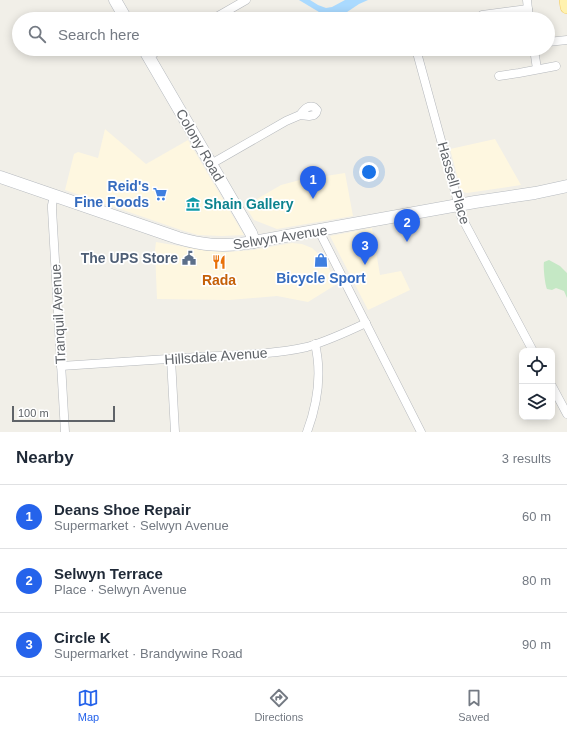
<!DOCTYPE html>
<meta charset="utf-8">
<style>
:root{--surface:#fff;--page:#f6f6f7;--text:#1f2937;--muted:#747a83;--line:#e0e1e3;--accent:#2563eb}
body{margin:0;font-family:Helvetica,sans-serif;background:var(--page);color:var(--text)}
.controls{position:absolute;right:12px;bottom:12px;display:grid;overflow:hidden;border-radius:8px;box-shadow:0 2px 10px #0003}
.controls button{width:36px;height:36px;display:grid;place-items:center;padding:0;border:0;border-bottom:1px solid var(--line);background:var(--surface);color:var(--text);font:20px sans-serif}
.scale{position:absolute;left:12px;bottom:10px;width:103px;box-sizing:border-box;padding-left:4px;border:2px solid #5f6368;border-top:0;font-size:11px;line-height:14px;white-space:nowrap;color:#5f6368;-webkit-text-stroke:3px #fff;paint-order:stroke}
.you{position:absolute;left:369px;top:172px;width:14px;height:14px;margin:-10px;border:3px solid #fff;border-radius:50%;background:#1a73e8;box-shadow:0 0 0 6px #1a73e833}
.badge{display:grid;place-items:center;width:26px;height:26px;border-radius:50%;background:var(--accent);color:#fff;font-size:13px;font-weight:700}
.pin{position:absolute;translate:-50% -33px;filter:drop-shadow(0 1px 2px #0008)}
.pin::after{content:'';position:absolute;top:21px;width:14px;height:12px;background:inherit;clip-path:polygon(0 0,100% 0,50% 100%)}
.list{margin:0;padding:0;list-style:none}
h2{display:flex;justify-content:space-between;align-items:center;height:52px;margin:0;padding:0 16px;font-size:17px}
h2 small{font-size:13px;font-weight:400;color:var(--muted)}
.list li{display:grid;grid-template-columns:26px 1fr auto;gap:12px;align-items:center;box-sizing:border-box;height:64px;padding:0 16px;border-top:1px solid var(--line)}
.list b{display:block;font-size:15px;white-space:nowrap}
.list p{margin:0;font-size:13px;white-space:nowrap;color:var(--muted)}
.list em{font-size:13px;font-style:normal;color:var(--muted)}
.icon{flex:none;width:22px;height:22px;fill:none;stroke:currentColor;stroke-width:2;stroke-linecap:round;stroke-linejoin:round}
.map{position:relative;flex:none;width:567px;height:432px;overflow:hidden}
.search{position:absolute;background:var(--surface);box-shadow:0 2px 10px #0003;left:12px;right:12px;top:12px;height:44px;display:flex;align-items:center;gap:10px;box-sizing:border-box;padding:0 14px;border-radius:22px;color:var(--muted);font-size:15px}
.sheet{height:244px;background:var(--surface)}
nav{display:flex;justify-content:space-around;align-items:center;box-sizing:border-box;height:56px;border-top:1px solid var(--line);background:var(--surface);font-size:11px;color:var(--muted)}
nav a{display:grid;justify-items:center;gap:2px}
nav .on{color:var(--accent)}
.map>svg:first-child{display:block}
.commercial{fill:#fef7e0}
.green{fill:#c5e8c5}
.water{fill:#aadaff}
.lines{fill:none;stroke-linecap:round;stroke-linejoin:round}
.street-casing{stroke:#b5b8bc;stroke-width:9}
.secondary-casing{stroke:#b6babf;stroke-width:13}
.primary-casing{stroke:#f2c960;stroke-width:14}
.street{stroke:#fff;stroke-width:8}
.secondary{stroke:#fff;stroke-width:12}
.primary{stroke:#fff2af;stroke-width:13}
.labels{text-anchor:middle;stroke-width:3.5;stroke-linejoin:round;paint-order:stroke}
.street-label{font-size:14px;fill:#5f6368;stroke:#fff}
.shop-label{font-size:14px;font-weight:bold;fill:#366cbe;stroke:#fff;text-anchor:end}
.culture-label{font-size:14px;font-weight:bold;fill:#0d838f;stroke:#fff;text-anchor:start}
.service-label{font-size:14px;font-weight:bold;fill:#4e5e75;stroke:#fff;text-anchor:end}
.food-label{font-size:14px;font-weight:bold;fill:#c56008;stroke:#fff}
</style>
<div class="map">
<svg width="567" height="432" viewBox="0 0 567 432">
<rect width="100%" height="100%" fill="#f1efe8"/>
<!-- commercial -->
<g class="commercial">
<path d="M105,129L146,164L188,140L244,235L222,236L198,235L181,230L65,190L74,154L78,152L98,158Z"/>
<path d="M495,139L521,185L467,193L463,192L461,190L450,149Z"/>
<path d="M345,173L353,216L277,229L254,220L245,206L281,185L300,180Z"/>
<path d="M372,228L380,275L401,271L410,290L368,310L330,236Z"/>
<path d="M156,242L208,251L227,252L253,250L292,243L302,244L312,248L324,259L337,284L308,302L277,296L229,300L157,299L155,250Z"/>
</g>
<!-- green -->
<path class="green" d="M549,260L560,266L567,273V298L564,291L556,288L552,290L547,289C545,285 543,266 544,262Z"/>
<!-- water -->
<path class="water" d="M299,0H310L318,5L326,8L332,7L345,0H368L359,4L341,16L335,19L329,18Z"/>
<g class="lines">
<defs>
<g id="street">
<path d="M527,0L529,19"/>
<path d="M482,15L528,9"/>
<path d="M213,19L246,0"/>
<path d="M548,42L567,40"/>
<path d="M416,49L456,195L461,216L533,351"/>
<path d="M534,49L537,69"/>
<path d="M148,57L161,49"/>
<path d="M499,76L519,73L556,66"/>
<path d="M211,164L286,121L300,115L309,116L314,115L316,113L317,110L314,107C307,105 304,110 300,115"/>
<path d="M54,196L52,205V209L65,432"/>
<path d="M319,230L321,235L421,432"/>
<path d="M171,359L175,432"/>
<path d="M61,366C107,363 152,360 198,357C234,355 271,355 307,347C327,341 347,332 366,323"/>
<path d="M552,386L567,414"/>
<path d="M307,432C317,405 322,373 315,344"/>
</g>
<g id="secondary">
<path d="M115,0L126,19"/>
<path d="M144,49L243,219L251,233L254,242"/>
<path d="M0,177L178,238C202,245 222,247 247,243L475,202L535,193L567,186"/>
</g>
<path id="primary" d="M566,0L567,7"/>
</defs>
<!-- street casing -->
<use href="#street" class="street-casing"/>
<!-- secondary casing -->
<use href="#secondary" class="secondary-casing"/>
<!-- primary casing -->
<use href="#primary" class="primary-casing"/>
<!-- street -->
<use href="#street" class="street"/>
<!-- secondary -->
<use href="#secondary" class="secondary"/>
<!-- primary -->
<use href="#primary" class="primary"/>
</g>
<!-- icons -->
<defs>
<symbol id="supermarket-bare" viewBox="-9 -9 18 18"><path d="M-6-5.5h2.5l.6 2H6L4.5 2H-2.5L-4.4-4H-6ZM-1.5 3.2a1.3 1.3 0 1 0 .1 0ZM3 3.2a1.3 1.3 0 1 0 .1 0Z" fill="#3f7fe0" stroke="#fff" stroke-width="2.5" paint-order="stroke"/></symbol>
<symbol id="museum-bare" viewBox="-9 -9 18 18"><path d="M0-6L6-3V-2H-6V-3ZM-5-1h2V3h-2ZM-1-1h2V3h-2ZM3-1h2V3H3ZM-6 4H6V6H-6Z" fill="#0f9aa8" stroke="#fff" stroke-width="2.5" paint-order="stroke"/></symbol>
<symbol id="civic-bare" viewBox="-9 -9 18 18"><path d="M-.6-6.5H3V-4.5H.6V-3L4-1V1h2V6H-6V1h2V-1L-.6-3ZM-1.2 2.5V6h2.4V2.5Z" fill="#5c6f8a" stroke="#fff" stroke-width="2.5" paint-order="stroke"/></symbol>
<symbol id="shop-bare" viewBox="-9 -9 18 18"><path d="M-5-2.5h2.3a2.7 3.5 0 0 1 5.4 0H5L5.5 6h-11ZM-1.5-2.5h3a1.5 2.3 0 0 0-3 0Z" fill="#3f7fe0" stroke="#fff" stroke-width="2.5" paint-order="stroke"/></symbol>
<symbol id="restaurant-bare" viewBox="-9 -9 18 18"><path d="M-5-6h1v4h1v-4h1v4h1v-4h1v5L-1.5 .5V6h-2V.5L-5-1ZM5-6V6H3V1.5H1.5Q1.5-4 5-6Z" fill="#e8710a" stroke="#fff" stroke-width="2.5" paint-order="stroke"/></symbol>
</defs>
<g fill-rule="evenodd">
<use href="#supermarket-bare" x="150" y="184" width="20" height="20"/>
<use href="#museum-bare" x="183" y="194" width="20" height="20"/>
<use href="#civic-bare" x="179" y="248" width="20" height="20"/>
<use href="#shop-bare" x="311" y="250" width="20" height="20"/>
<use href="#restaurant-bare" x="209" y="252" width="20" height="20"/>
</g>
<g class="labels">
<!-- street labels -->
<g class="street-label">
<text transform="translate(200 145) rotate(60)" y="5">Colony Road</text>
<text transform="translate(454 183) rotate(74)" y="5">Hassell Place</text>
<text transform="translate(280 237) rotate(-9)" y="5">Selwyn Avenue</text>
<text transform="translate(58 314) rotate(-93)" y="5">Tranquil Avenue</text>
<text transform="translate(216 356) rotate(-4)" y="5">Hillsdale Avenue</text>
</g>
<!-- shop labels -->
<g class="shop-label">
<text x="149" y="191">Reid's<tspan x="149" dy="16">Fine Foods</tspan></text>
<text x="321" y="283" text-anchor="middle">Bicycle Sport</text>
</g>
<!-- culture labels -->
<g class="culture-label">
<text x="204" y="209">Shain Gallery</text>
</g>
<!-- service labels -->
<g class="service-label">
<text x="178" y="263">The UPS Store</text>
</g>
<!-- food labels -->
<g class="food-label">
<text x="219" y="285">Rada</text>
</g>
</g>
</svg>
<div class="controls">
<button><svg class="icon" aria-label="locate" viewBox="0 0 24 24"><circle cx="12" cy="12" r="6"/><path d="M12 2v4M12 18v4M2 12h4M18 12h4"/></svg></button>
<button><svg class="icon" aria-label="layers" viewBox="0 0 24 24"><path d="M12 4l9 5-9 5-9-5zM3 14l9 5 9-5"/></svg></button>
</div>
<div class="scale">100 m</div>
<div class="you"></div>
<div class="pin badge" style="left:313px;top:199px">1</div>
<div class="pin badge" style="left:407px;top:242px">2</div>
<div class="pin badge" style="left:365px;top:265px">3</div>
<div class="search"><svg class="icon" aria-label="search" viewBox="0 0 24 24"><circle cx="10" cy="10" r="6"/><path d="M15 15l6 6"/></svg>Search here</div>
</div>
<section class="sheet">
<h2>Nearby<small>3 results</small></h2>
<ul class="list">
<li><span class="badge">1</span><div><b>Deans Shoe Repair</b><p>Supermarket · Selwyn Avenue</p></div><em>60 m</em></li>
<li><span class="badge">2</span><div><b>Selwyn Terrace</b><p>Place · Selwyn Avenue</p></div><em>80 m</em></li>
<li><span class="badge">3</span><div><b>Circle K</b><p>Supermarket · Brandywine Road</p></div><em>90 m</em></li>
</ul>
</section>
<nav>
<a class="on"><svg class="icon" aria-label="map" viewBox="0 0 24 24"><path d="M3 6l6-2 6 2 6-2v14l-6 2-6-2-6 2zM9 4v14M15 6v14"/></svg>Map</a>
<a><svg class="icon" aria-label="directions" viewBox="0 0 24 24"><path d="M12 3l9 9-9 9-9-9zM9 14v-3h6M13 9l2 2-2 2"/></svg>Directions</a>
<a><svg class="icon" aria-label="saved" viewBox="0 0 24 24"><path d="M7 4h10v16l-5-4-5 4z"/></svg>Saved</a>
</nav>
